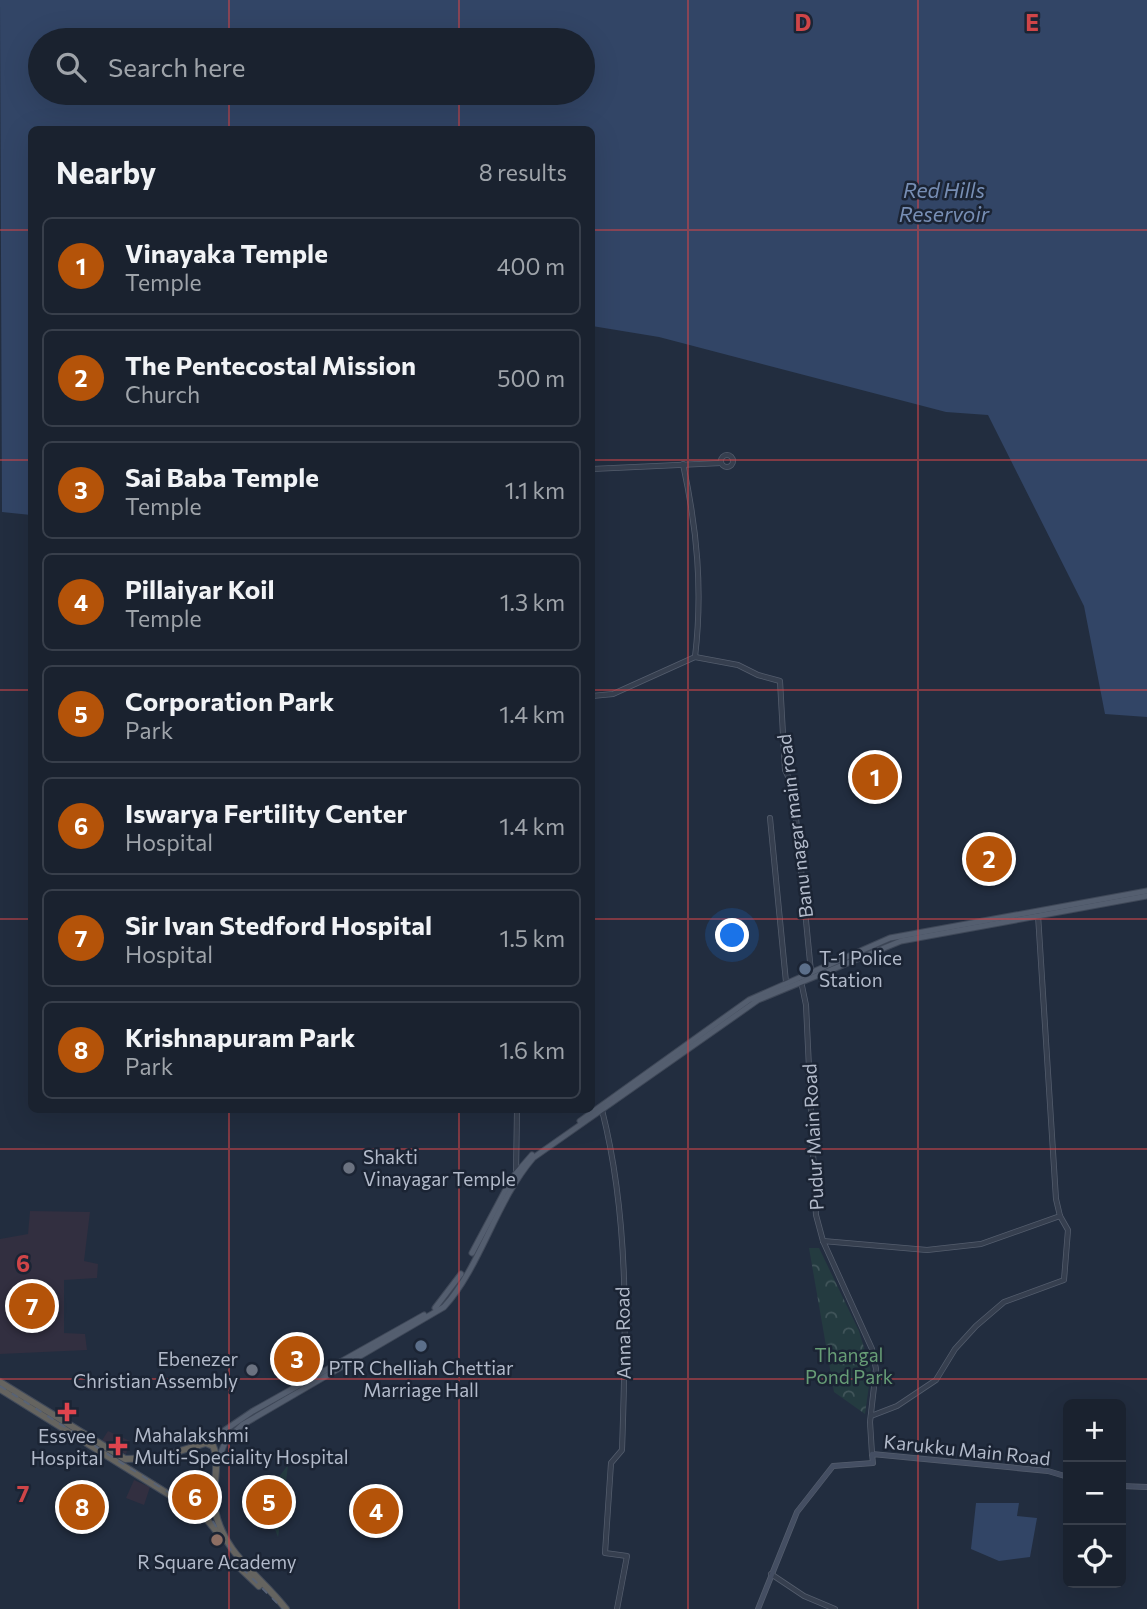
<!DOCTYPE html>
<meta charset="utf-8">
<style>
:root{--surface:#1a222f;--page:#272f3b;--text:#f1f3f6;--muted:#9fa4aa;--line:#383f4b;--accent:#b45309}
body{margin:0;font-family:Commissioner,sans-serif;background:var(--page);color:var(--text)}
.controls{position:absolute;right:21px;bottom:21px;display:grid;overflow:hidden;border-radius:10px;box-shadow:0 7px 28px #0002}
.controls button{width:63px;height:63px;display:grid;place-items:center;padding:0;border:0;border-bottom:2px solid var(--line);background:var(--surface);color:var(--text);font:35px sans-serif}
.you{position:absolute;left:733px;top:936px;width:24px;height:24px;margin:-18px;border:5px solid #fff;border-radius:50%;background:#1a73e8;box-shadow:0 0 0 10px #1a73e833}
.badge{display:grid;place-items:center;width:46px;height:46px;border-radius:50%;background:var(--accent);color:#fff;font-size:23px;font-weight:700}
.pin{position:absolute;translate:-50% -50%;border:4px solid #fff;box-shadow:0 2px 7px #0006}
.list{margin:0;padding:0;list-style:none}
h2{display:flex;justify-content:space-between;align-items:center;height:91px;margin:0;padding:0 28px;font-size:30px}
h2 small{font-size:23px;font-weight:400;color:var(--muted)}
.list li{display:grid;grid-template-columns:46px 1fr auto;gap:21px;align-items:center;box-sizing:border-box;height:98px;margin:0 14px 14px;padding:0 14px;border:2px solid var(--line);border-radius:10px}
.list b{display:block;font-size:26px;white-space:nowrap}
.list p{margin:0;font-size:23px;white-space:nowrap;color:var(--muted)}
.list em{font-size:23px;font-style:normal;color:var(--muted)}
.icon{flex:none;width:38px;height:38px;fill:none;stroke:currentColor;stroke-width:2;stroke-linecap:round;stroke-linejoin:round}
.map{position:relative;flex:none;width:1147px;height:1609px;overflow:hidden}
.search{position:absolute;background:var(--surface);box-shadow:0 7px 28px #0002;left:28px;top:28px;width:567px;height:77px;display:flex;align-items:center;gap:18px;box-sizing:border-box;padding:0 24px;border-radius:38px;color:var(--muted);font-size:26px}
.panel{position:absolute;background:var(--surface);box-shadow:0 7px 28px #0002;left:28px;top:126px;width:567px;height:987px;border-radius:10px}
.map>svg:first-child{display:block}
.medical{fill:#322f40}
.park{fill:url(#park-crowns)}
.water{fill:#324566;fill-rule:evenodd}
.lines{fill:none;stroke-linecap:round;stroke-linejoin:round}
.tertiary-casing{stroke:#545d6d;stroke-width:6}
.secondary-casing{stroke:#545d6d;stroke-width:6}
.primary-casing{stroke:#3f4858;stroke-width:7}
.trunk-casing{stroke:#414a5a;stroke-width:8}
.tertiary{stroke:#363f4f;stroke-width:4.5}
.secondary{stroke:#444e62;stroke-width:4.5}
.primary{stroke:#545e6f;stroke-width:5}
.trunk{stroke:#656460;stroke-width:6}
.rail{stroke:#586376;stroke-width:2;stroke-dasharray:7 7;stroke-linecap:butt}
.grid{fill:none;stroke:#cf4548;stroke-width:2;stroke-opacity:0.55}
.service-dot{fill:#5c6f8a;stroke:#1b2434;stroke-width:2.5}
.worship-dot{fill:#6b7280;stroke:#1b2434;stroke-width:2.5}
.health-dot{fill:#e0444e;stroke:#1b2434;stroke-width:2.5}
.education-dot{fill:#8d6e63;stroke:#1b2434;stroke-width:2.5}
.labels{text-anchor:middle;stroke-width:5;stroke-linejoin:round;paint-order:stroke}
.street-label{font-size:19px;fill:#b2baca;stroke:#1b2434}
.poi-label{font-size:19px;fill:#b2baca;stroke:#1b2434;text-anchor:start}
.park-label{font-size:19px;fill:#679d76;stroke:#1b2434}
.water-label{font-size:21px;font-style:italic;fill:#778eb4;stroke:#1b2434}
.grid-label{font-size:23px;text-anchor:middle;font-weight:bold;fill:#cf4548;stroke:#1b2434;stroke-width:5;stroke-linejoin:round;paint-order:stroke}
</style>
<div class="map">
<svg width="1147" height="1609" viewBox="0 0 1147 1609">
<defs>
<pattern id="park-crowns" width="20" height="18" patternUnits="userSpaceOnUse" patternTransform="scale(1.75)"><rect width="20" height="18" fill="#243b40"/><path d="M2 6a3 3 0 1 1 6 0M12 15a3 3 0 1 1 6 0" fill="none" stroke="#41555a"/></pattern>
</defs>
<rect width="100%" height="100%" fill="#222d3f"/>
<!-- medical -->
<g class="medical">
<path d="M30,1211L90,1212L84,1261L98,1264L97,1278L64,1280V1333L85,1334L87,1350L0,1354V1239L28,1234Z"/>
<path d="M108,1431L130,1441L126,1454L101,1442Z"/>
<path d="M134,1480L150,1487L144,1505L126,1498Z"/>
</g>
<!-- park -->
<g class="park">
<path d="M809,1248H819L859,1331L871,1371L865,1414L834,1392Z"/>
<path d="M288,1465L284,1499L276,1498L275,1503L283,1505L278,1537L263,1498Z"/>
<path d="M64,1485L101,1504L100,1523L62,1521Z"/>
</g>
<!-- water -->
<g class="water">
<path d="M0,0H1147V717L1105,714L1084,606L988,415L946,412L659,337L592,326V130H32L31,515L2,512ZM40,40H583V93H40Z"/>
<path d="M976,1503H1019L1017,1516L1037,1518L1030,1557L999,1561L971,1549Z"/>
</g>
<g class="lines">
<defs>
<g id="tertiary">
<circle cx="727" cy="461" r="6"/>
<path d="M683,464C697,529 703,590 695,657"/>
<path d="M592,469L721,463"/>
<path d="M592,696L613,694L695,657L738,665L758,675L780,681L785,770L793,787L811,972"/>
<path d="M770,818L786,982"/>
<path d="M801,981L806,1005L816,1215L823,1241L872,1349L876,1369L870,1422L872,1454"/>
<path d="M602,1110C630,1220 626,1337 622,1450L611,1463L605,1553L627,1556L617,1609"/>
<path d="M516,1174L517,1110"/>
<path d="M823,1241L927,1250L981,1244L1060,1216L1056,1199L1038,915"/>
<path d="M871,1416L897,1406L936,1380L955,1349L976,1326L1004,1302L1064,1280L1068,1230L1060,1216"/>
<path d="M771,1574L804,1596L835,1609"/>
</g>
<g id="secondary">
<path d="M1121,1486L1147,1487"/>
<path d="M758,1609L797,1512L833,1466L873,1463L872,1454L1048,1471L1068,1477"/>
</g>
<g id="primary">
<path d="M580,1121L749,1000L890,938L1147,891"/>
<path d="M472,1253L512,1178L532,1155"/>
<path d="M435,1308L461,1274"/>
<path d="M206,1443L253,1411L424,1315"/>
<path d="M216,1465L226,1440L242,1425L444,1307C480,1268 496,1201 533,1158L758,1000L901,941L1147,896"/>
</g>
<g id="trunk">
<path d="M0,1382L125,1459L157,1458L206,1443L213,1446C221,1463 211,1490 215,1510C224,1555 260,1575 286,1609"/>
<path d="M0,1389L205,1517L221,1537"/>
<path d="M239,1567L259,1586"/>
</g>
</defs>
<!-- tertiary casing -->
<use href="#tertiary" class="tertiary-casing"/>
<!-- secondary casing -->
<use href="#secondary" class="secondary-casing"/>
<!-- primary casing -->
<use href="#primary" class="primary-casing"/>
<!-- trunk casing -->
<use href="#trunk" class="trunk-casing"/>
<!-- tertiary -->
<use href="#tertiary" class="tertiary"/>
<!-- secondary -->
<use href="#secondary" class="secondary"/>
<!-- primary -->
<use href="#primary" class="primary"/>
<!-- trunk -->
<use href="#trunk" class="trunk"/>
<!-- rail -->
<path class="rail" d="M0,1386L212,1520L243,1569L283,1609"/>
</g>
<!-- grid -->
<path class="grid" d="M229,0V40M459,0V40M688,0V1609M918,0V1609M229,93V130M459,93V130M0,230H32M592,230H1147M0,460H32M592,460H1147M0,690H32M592,690H1147M0,919H32M592,919H1147M229,1110V1609M459,1110V1609M0,1149H1147M0,1379H1147"/>
<!-- markers -->
<g class="service-dot">
<circle cx="805" cy="969" r="7"/>
<circle cx="421" cy="1346" r="7"/>
</g>
<g class="worship-dot">
<circle cx="349" cy="1168" r="7"/>
<circle cx="252" cy="1370" r="7"/>
</g>
<g class="health-dot">
<path d="M63.5 1401.5h7v7h7v7h-7v7h-7v-7h-7v-7h7z"/>
<path d="M114.5 1435.5h7v7h7v7h-7v7h-7v-7h-7v-7h7z"/>
</g>
<circle class="education-dot" cx="217" cy="1540" r="7"/>
<g class="labels">
<!-- street labels -->
<g class="street-label">
<text transform="translate(795 826) rotate(-97)" y="7">Banu nagar main road</text>
<text transform="translate(813 1137) rotate(-93)" y="7">Pudur Main Road</text>
<text transform="translate(623 1333) rotate(-91)" y="7">Anna Road</text>
<text transform="translate(967 1450) rotate(6)" y="7">Karukku Main Road</text>
</g>
<!-- poi labels -->
<g class="poi-label">
<text x="819" y="965">T-1 Police<tspan x="819" dy="22">Station</tspan></text>
<text x="363" y="1164">Shakti<tspan x="363" dy="22">Vinayagar Temple</tspan></text>
<text x="238" y="1366" text-anchor="end">Ebenezer<tspan x="238" dy="22">Christian Assembly</tspan></text>
<text x="421" y="1375" text-anchor="middle">PTR Chelliah Chettiar<tspan x="421" dy="22">Marriage Hall</tspan></text>
<text x="134" y="1442">Mahalakshmi<tspan x="134" dy="22">Multi-Speciality Hospital</tspan></text>
<text x="67" y="1443" text-anchor="middle">Essvee<tspan x="67" dy="22">Hospital</tspan></text>
<text x="217" y="1569" text-anchor="middle">R Square Academy</text>
</g>
<!-- park labels -->
<g class="park-label">
<text x="849" y="1362">Thangal<tspan x="849" dy="22">Pond Park</tspan></text>
</g>
<!-- water labels -->
<g class="water-label">
<text x="944" y="198">Red Hills<tspan x="944" dy="24">Reservoir</tspan></text>
</g>
</g>
<g class="grid-label">
<text x="803" y="31">D</text>
<text x="1032" y="31">E</text>
<text x="23" y="1272">6</text>
<text x="23" y="1502">7</text>
</g>
</svg>
<div class="controls">
<button>+</button>
<button>−</button>
<button><svg class="icon" aria-label="locate" viewBox="0 0 24 24"><circle cx="12" cy="12" r="6"/><path d="M12 2v4M12 18v4M2 12h4M18 12h4"/></svg></button>
</div>
<div class="you"></div>
<div class="pin badge" style="left:875px;top:777px">1</div>
<div class="pin badge" style="left:989px;top:859px">2</div>
<div class="pin badge" style="left:297px;top:1359px">3</div>
<div class="pin badge" style="left:376px;top:1511px">4</div>
<div class="pin badge" style="left:269px;top:1502px">5</div>
<div class="pin badge" style="left:195px;top:1497px">6</div>
<div class="pin badge" style="left:32px;top:1306px">7</div>
<div class="pin badge" style="left:82px;top:1507px">8</div>
<div class="search"><svg class="icon" aria-label="search" viewBox="0 0 24 24"><circle cx="10" cy="10" r="6"/><path d="M15 15l6 6"/></svg>Search here</div>
<section class="panel">
<h2>Nearby<small>8 results</small></h2>
<ul class="list">
<li><span class="badge">1</span><div><b>Vinayaka Temple</b><p>Temple</p></div><em>400 m</em></li>
<li><span class="badge">2</span><div><b>The Pentecostal Mission</b><p>Church</p></div><em>500 m</em></li>
<li><span class="badge">3</span><div><b>Sai Baba Temple</b><p>Temple</p></div><em>1.1 km</em></li>
<li><span class="badge">4</span><div><b>Pillaiyar Koil</b><p>Temple</p></div><em>1.3 km</em></li>
<li><span class="badge">5</span><div><b>Corporation Park</b><p>Park</p></div><em>1.4 km</em></li>
<li><span class="badge">6</span><div><b>Iswarya Fertility Center</b><p>Hospital</p></div><em>1.4 km</em></li>
<li><span class="badge">7</span><div><b>Sir Ivan Stedford Hospital</b><p>Hospital</p></div><em>1.5 km</em></li>
<li><span class="badge">8</span><div><b>Krishnapuram Park</b><p>Park</p></div><em>1.6 km</em></li>
</ul>
</section>
</div>
